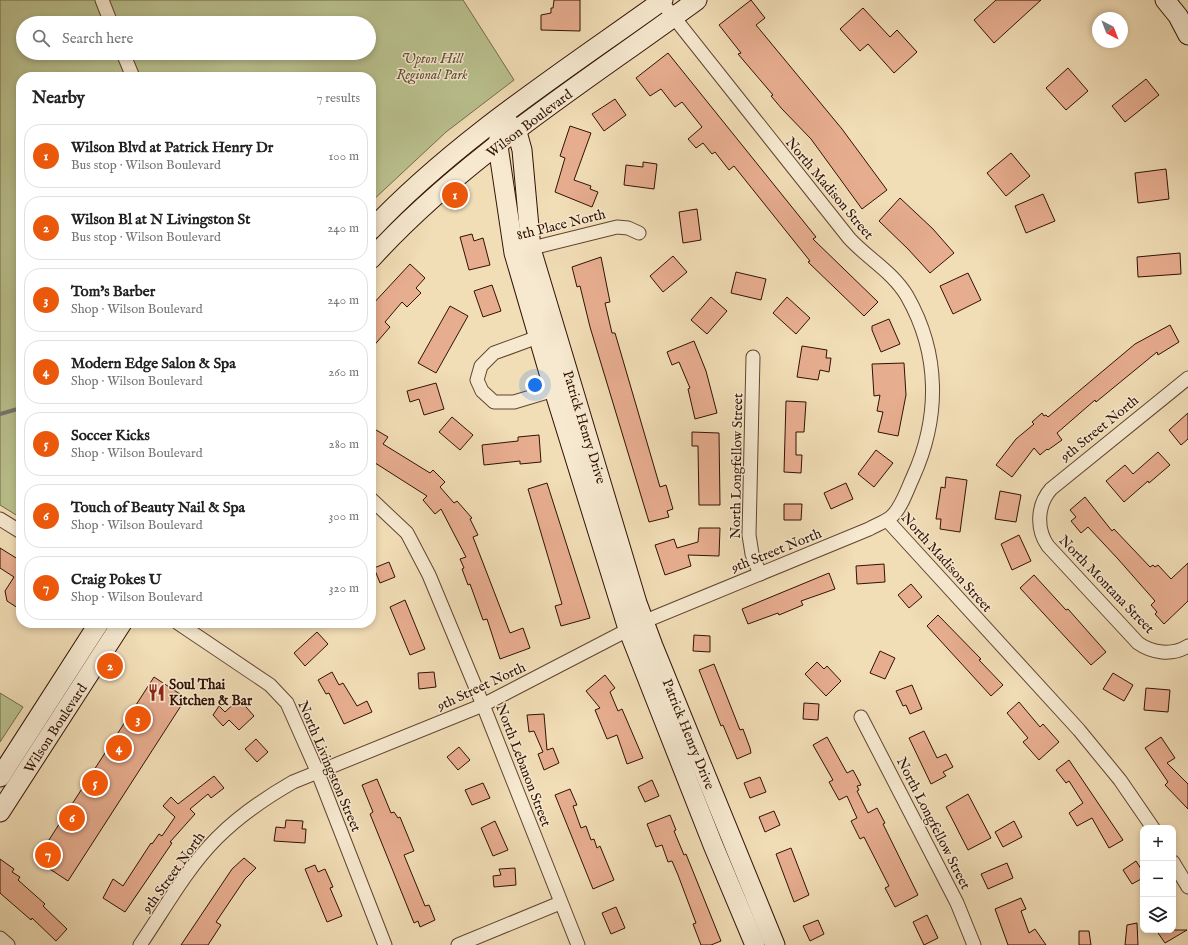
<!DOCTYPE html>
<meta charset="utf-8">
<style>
:root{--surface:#fff;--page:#f2f2f2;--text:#222;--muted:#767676;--line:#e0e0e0;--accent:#ea580c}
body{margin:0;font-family:"IM FELL English",serif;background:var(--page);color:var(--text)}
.controls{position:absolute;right:12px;bottom:12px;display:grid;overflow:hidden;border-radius:8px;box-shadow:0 2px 6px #0003}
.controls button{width:36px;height:36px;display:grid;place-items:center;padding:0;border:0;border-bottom:1px solid var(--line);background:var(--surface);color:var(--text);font:20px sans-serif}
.compass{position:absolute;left:1092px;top:12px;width:36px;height:36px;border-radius:50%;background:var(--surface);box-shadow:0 2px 6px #0003;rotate:138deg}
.you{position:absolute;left:535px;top:385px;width:14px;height:14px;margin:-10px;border:3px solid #fff;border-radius:50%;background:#1a73e8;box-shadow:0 0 0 6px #1a73e833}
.badge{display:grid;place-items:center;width:26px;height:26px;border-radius:50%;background:var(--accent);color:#fff;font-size:13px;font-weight:700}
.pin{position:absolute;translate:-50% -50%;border:2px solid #fff;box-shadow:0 1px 4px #0006}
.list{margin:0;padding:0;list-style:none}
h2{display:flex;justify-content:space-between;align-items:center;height:52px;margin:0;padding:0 16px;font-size:17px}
h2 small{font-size:13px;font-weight:400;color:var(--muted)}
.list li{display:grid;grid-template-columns:26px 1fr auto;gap:12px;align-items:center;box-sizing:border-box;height:64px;margin:0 8px 8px;padding:0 8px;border:1px solid var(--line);border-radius:16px}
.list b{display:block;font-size:15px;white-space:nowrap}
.list p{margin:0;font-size:13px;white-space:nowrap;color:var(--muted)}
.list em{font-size:13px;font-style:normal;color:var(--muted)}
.icon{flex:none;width:22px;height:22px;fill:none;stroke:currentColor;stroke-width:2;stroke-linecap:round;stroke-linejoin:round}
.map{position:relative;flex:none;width:1188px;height:945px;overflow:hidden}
.search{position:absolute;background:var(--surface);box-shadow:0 2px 6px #0003;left:16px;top:16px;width:360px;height:44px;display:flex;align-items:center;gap:10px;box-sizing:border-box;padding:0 14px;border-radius:22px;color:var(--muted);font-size:15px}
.panel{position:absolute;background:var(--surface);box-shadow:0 2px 6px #0003;left:16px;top:72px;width:360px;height:556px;border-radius:16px}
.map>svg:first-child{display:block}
.green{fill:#b9c18e;stroke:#756a4a;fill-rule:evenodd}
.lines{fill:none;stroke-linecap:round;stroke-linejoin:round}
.stream{stroke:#737670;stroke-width:4}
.building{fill:#e7ad8f;stroke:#311205}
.street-casing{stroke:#614531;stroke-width:15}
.secondary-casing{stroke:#311205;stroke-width:21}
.street{stroke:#f6e9d0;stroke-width:13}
.secondary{stroke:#f6e9d0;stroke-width:19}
.labels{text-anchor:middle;stroke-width:3;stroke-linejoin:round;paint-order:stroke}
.park-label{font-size:14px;font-style:italic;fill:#614f35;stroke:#f6e9d0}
.street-label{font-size:14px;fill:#311205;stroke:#f6e9d0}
.poi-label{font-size:14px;font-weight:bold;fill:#311205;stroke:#f6e9d0;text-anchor:start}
</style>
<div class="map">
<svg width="1188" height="945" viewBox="0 0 1188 945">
<rect width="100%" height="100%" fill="#f1ddb6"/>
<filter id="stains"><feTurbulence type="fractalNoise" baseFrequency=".005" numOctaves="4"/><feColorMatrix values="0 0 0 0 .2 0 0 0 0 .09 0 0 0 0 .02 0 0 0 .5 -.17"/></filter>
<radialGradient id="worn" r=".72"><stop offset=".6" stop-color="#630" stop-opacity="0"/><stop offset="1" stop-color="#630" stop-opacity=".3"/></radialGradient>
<!-- green -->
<g class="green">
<path d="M0,0H463L514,80L446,132L371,202V77H21V518L0,505ZM23,23H369V53H23Z"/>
<path d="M0,693L23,707L0,742Z"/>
</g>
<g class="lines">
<!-- stream -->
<path class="stream" d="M0,414L21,408"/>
</g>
<!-- building -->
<g class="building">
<path d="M554,0H580V31L541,30V15L551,13V8H553Z"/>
<path d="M751,0L765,18L756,25L842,129L887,190L862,209L811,139L782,109L771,96L773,95L738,54L741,53L719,25Z"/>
<path d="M996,0H1041L994,43L974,20Z"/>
<path d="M863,8L890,37L897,30L917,52L894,73L868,44L860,51L840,29Z"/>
<path d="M668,53L816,237L813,239L878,302L864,316L808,262L810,261L734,166L729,170L715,152L712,154L703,143L696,148L688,139L702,127L682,102L675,107L661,89L650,96L636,78Z"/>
<path d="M1068,68L1088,91L1066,110L1046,88Z"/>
<path d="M1146,79L1159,95L1125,122L1112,106Z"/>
<path d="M615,99L626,115L604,131L592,114Z"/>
<path d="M570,126L591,133L574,180L591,186L590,189L598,192L592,207L555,192L565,158L560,156Z"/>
<path d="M1011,153L1030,176L1006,196L987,173Z"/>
<path d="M643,162L657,164L654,189L624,185L626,165L643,167Z"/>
<path d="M1166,169L1169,199L1138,203L1135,173Z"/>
<path d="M1043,194L1055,221L1026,233L1015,206Z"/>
<path d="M900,198L933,229L954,253L930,273L908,249L879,221Z"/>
<path d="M697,209L701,240L683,243L679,212Z"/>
<path d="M472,234L474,241L483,238L490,265L469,270L460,237Z"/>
<path d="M1180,253L1181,274L1138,277L1137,257Z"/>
<path d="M673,256L687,272L663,292L650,276Z"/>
<path d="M601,257L610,302L605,303L612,333H615L660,487L666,485L673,509L667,511L669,517L649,522L590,327L580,286L577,287L572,267Z"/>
<path d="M410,264L425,278L416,288L421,293L407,307L402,302L385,322L390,327L371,349V306Z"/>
<path d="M736,272L766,279L761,300L731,293Z"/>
<path d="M968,273L981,300L953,314L940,286Z"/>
<path d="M492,285L501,311L483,317L474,291Z"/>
<path d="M711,297L727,311L707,334L691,320Z"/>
<path d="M787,297L810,318L796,334L773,313Z"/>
<path d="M450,306L468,316L436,373L418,363Z"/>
<path d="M889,319L900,344L881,352L872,330V326Z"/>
<path d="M1170,325L1179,342L1158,355L1157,352L1096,402L1095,400L1057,433L1062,440L1048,450L1047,449L1040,455L1034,448L1012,477L996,465L1016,439L1034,424L1032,422L1042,413L1044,416L1046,415L1048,417L1135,344Z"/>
<path d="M694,341L706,371L717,413L695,419L688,389L690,388L679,362L672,365L667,352Z"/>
<path d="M802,346L827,350L826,358H831L829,372L820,370L818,380L797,377Z"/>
<path d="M904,363L906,395L898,436L878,432L883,412L877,411L880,395L874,396L872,364Z"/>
<path d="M436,383L444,409L424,415L419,399L410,402L407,391Z"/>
<path d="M786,401L806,402L804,432H796V455H802L801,473L784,472Z"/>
<path d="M1188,413V439L1181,445L1169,430Z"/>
<path d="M452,417L473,435L460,450L439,432Z"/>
<path d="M371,427L388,437L383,444L430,473L433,470L445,482L440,487L454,503L457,501L472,518L470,519L478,535L473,537L510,633L523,628L530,648L500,659L487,619L483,620L470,584L468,585L462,569L464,568L460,559L466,557L441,509L435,514L423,500L427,496L372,461L371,464Z"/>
<path d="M692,432L719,433L720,505H699L698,446H692Z"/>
<path d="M539,435L541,462L520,464V461L484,465L482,445L518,441V437Z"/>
<path d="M876,450L893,463L874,487L858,474Z"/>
<path d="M1158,452L1170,465L1149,483L1148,481L1124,502L1106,481L1125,465L1133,474Z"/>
<path d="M946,477L967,480L960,532L940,529L941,519H936L941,487L945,488Z"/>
<path d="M547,483L590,618L561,626L555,606L562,604L528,489Z"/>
<path d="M846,483L853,499L831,509L824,493Z"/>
<path d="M1000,491L1021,495L1016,522L995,519Z"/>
<path d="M1085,497L1112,531L1114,529L1150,567L1153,565L1155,567L1158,565L1171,579L1188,563V601L1164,624L1155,614L1157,612L1151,605L1155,601L1118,559L1088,527L1081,533L1071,521L1076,517L1070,510Z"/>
<path d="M784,504H802L801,520H784Z"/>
<path d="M699,528H720L719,556L688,555L691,566L665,575L655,545L674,539L677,548L698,542Z"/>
<path d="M1019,535L1031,561L1012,570L1001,544Z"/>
<path d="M0,548L21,561V610L7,601L5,591L14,577L0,568Z"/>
<path d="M389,562L395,577L380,583L374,568Z"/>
<path d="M884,564L885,582L857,584L856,566Z"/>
<path d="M829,573L835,589L801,601L803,605L779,615L778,613L748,624L742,609Z"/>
<path d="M1034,575L1066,610L1068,609L1106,652L1091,665L1020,588Z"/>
<path d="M911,584L922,597L909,608L898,595Z"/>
<path d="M405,600L425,649L410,655L390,607Z"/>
<path d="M938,615L981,659L979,660L1003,685L991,696L927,626Z"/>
<path d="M317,632L328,644L305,666L294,653Z"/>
<path d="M694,635L710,636V652L693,651Z"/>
<path d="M880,651L895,658L885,679L870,673Z"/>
<path d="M817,662L824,669L827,666L841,681L826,696L805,674Z"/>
<path d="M714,664L740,730L743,729L750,748L751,753L737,759L723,725L721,726L699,670Z"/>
<path d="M332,672L339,685L343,683L357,706L367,701L372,712L344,724L329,693L326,694L318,680Z"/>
<path d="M434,672L436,687L419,689L418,673Z"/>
<path d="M1113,673L1133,685L1124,701L1103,689Z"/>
<path d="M605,675L615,688L610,692L618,711L622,709L643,758L627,764L617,735L607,739L595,710L600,708L586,691Z"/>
<path d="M154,677L186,698L68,881L36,860Z"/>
<path d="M912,685L922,709L910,714L906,705L903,706L896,691Z"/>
<path d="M1146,688L1170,690L1168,712L1144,710Z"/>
<path d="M239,699L254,716L239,730L229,720L223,726L213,715L219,706L225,712Z"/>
<path d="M1019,702L1040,727L1043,724L1059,742L1039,760L1023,742L1028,738L1007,713Z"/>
<path d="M804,703L819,704L818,720L803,719Z"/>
<path d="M544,714L547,750L553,748L559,763L544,770L538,754L543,752L534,731L529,732L527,715Z"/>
<path d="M924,731L937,758L946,754L953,767L943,772L946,776L931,784L909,738Z"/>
<path d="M827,737L847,773L853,770L861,785L857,786L859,790L857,791L868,813L877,808L885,823L883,824L918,895L895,907L885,888L889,886L864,837L860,839L851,821L857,818L847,796L839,800L829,782L833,780L813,745Z"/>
<path d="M1161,737L1175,758L1167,763L1188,784V809L1165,785L1168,782L1145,748Z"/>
<path d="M256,739L268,752L257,762L245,749Z"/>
<path d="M459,747L470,760L458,770L447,757Z"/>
<path d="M1069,760L1123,840L1109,848L1092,818L1077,826L1069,813L1083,803L1069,781L1066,783L1056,770Z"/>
<path d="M214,776L224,788L211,798L208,794L190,809L195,814L170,842L172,843L125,912L103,898L113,879L123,886L151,843L152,844L159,834L162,836L175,817L163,806L171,797L178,804Z"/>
<path d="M760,777L766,792L750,798L744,783Z"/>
<path d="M377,779L391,813L394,812L398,818L400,817L414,851L404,855L425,906L429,905L435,920L420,927L418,921L414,923L370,814L373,812L362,785Z"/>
<path d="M652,780L659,796L645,802L638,787Z"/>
<path d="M483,783L490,798L472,805L465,790Z"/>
<path d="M570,789L577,805L573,806L581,828L586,826L591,840L594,839L597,848L600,846L614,880L593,889L555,795Z"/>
<path d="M968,794L991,838L968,850L946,807Z"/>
<path d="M774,811L780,825L765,832L759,817Z"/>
<path d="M670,815L676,830L674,831L684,855L686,854L721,941L711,945H701L693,924L696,923L678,875L672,861L668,862L662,845L656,847L647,824Z"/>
<path d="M286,820L303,821L302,829H306L305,843L274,841L276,827L285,828Z"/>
<path d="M495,821L508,850L493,856L481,828Z"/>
<path d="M1014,821L1022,837L1003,847L995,832Z"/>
<path d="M791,848L809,895L794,902L776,854Z"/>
<path d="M244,858L256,868L245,879L216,922L221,925L208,945H181L232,869Z"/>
<path d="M0,859L14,869L12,872L20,877L18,880L45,904L43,906L67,929L56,941L32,918L31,920L0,893Z"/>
<path d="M1136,861L1143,872V878L1132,884L1123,870Z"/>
<path d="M1007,863L1013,878L988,889L981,874Z"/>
<path d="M315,865L318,872L325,869L333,887L330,888L342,916L327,922L305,869Z"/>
<path d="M515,868L516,885L494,887L493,876L501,875L499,869Z"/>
<path d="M1021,898L1026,909L1021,911L1029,933L1035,929L1046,945H1008L995,909Z"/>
<path d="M616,907L625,928L611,934L602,913Z"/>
<path d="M927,915L938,938L924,945L913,922Z"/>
<path d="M818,920L824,934L810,941L803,926Z"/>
<path d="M1137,923L1138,945H1125L1127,925Z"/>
<path d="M1156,930H1187L1165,943Z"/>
<path d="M1079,931H1089L1091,945H1079Z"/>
</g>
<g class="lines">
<defs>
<g id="street">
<path d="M102,0L111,23"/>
<path d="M123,53L133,77"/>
<path d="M524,250L617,227L628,228L639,233"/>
<path d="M538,337L494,353L481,366L477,380L482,391L494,402H514L554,390"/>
<path d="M753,357L749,535L752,554L760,574"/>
<path d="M1188,378L1051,489C1037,505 1036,529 1048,546L1138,643C1152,653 1172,656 1188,646"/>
<path d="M371,499L407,533L429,575L483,705L578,945"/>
<path d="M0,519L21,532"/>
<path d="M887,520L1079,730L1120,780L1153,828"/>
<path d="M178,623L270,685L287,703L318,773L385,945"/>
<path d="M861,717L957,903L974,945"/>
<path d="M1173,862L1188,887"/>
<path d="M0,938L8,945"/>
<path d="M140,945C164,910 186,869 217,838C240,815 265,798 293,782L483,705L643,622L869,529C876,525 885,522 891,517C901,509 907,490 913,477C940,417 940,354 907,296C893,272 867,258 849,238L661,1"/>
<path d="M458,945L560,903"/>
</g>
<g id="secondary">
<path d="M1165,0L1178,16L1188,35"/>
<path d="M502,116L517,132L522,150L531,249L637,603L653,646L775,945"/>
<path d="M502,116L498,146L514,253L554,390L628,629L713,845L755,945"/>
<path d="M371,230C456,140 563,72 663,0"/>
<path d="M371,259C464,157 587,81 697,0"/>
<path d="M0,777L99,623"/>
<path d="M0,812L122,623"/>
</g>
</defs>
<!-- street casing -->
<use href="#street" class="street-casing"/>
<!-- secondary casing -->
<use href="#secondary" class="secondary-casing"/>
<!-- street -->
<use href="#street" class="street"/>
<!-- secondary -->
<use href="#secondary" class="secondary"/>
</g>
<!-- icons -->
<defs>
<symbol id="restaurant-bare" viewBox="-9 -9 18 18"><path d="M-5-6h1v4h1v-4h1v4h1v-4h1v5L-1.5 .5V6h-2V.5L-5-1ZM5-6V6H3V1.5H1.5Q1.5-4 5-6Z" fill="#8f2418" stroke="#f6e9d0" stroke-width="2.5" paint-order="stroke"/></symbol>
</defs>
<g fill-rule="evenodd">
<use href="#restaurant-bare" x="144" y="680" width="25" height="25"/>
</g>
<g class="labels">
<!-- park labels -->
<g class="park-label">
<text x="432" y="63">Upton Hill<tspan x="432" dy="16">Regional Park</tspan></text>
</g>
<!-- street labels -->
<g class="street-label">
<text transform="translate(529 123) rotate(-37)" y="5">Wilson Boulevard</text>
<text transform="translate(830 188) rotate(50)" y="5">North Madison Street</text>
<text transform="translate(561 224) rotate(-14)" y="5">8th Place North</text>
<text transform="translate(585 427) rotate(73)" y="5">Patrick Henry Drive</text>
<text transform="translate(1099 428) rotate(-39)" y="5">9th Street North</text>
<text transform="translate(736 466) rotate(-89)" y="5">North Longfellow Street</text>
<text transform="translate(776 550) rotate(-22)" y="5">9th Street North</text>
<text transform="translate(947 562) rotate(48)" y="5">North Madison Street</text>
<text transform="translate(1107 584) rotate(46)" y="5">North Montana Street</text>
<text transform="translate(481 686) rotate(-25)" y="5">9th Street North</text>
<text transform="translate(55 728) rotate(-57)" y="5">Wilson Boulevard</text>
<text transform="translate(689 734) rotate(68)" y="5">Patrick Henry Drive</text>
<text transform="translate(524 765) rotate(69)" y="5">North Lebanon Street</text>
<text transform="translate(330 766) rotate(67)" y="5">North Livingston Street</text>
<text transform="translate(934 823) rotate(63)" y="5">North Longfellow Street</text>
<text transform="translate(173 872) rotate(-54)" y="5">9th Street North</text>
</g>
<!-- poi labels -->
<g class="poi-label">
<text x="169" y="689">Soul Thai<tspan x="169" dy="16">Kitchen &amp; Bar</tspan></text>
</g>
</g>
<rect width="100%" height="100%" filter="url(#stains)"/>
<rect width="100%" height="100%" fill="url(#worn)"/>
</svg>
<div class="controls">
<button>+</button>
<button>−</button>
<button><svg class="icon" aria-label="layers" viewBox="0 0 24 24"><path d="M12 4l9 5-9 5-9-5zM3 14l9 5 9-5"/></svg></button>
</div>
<svg class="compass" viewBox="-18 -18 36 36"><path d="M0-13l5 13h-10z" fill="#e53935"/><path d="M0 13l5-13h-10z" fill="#767676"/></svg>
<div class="you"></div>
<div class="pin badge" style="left:455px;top:195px">1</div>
<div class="pin badge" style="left:110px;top:666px">2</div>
<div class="pin badge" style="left:138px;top:719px">3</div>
<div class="pin badge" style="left:119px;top:748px">4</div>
<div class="pin badge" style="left:95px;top:783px">5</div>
<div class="pin badge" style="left:72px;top:818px">6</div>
<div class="pin badge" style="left:48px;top:855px">7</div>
<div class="search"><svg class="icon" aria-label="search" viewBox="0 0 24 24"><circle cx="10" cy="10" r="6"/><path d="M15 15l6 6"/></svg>Search here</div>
<section class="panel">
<h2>Nearby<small>7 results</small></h2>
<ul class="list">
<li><span class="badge">1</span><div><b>Wilson Blvd at Patrick Henry Dr</b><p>Bus stop · Wilson Boulevard</p></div><em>100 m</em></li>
<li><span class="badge">2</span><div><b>Wilson Bl at N Livingston St</b><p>Bus stop · Wilson Boulevard</p></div><em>240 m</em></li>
<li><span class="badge">3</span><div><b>Tom's Barber</b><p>Shop · Wilson Boulevard</p></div><em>240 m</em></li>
<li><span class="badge">4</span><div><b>Modern Edge Salon &amp; Spa</b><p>Shop · Wilson Boulevard</p></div><em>260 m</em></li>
<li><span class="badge">5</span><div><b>Soccer Kicks</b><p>Shop · Wilson Boulevard</p></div><em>280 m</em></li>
<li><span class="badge">6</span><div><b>Touch of Beauty Nail &amp; Spa</b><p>Shop · Wilson Boulevard</p></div><em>300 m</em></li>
<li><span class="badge">7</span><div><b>Craig Pokes U</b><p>Shop · Wilson Boulevard</p></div><em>320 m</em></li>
</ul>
</section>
</div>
